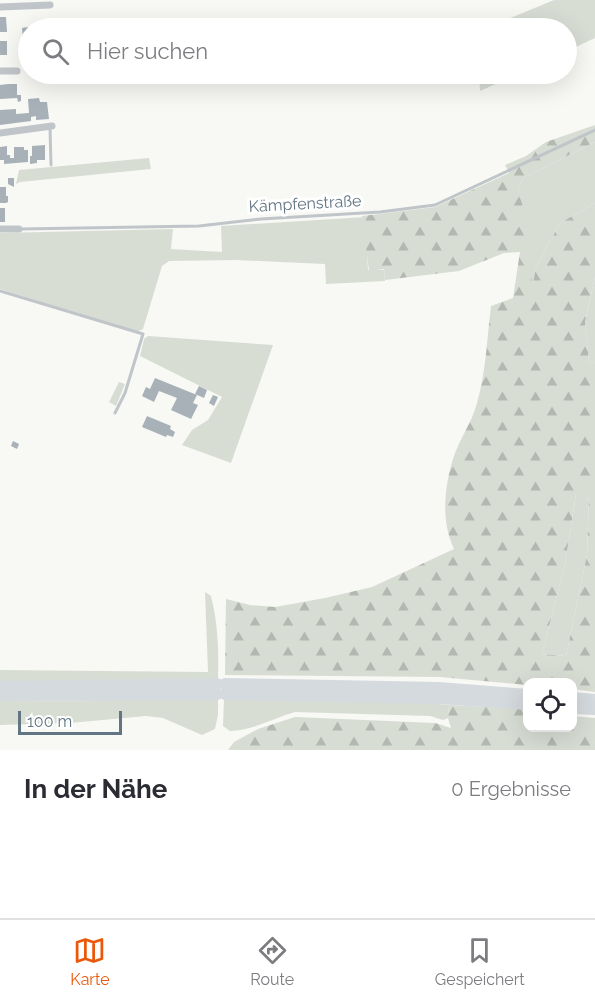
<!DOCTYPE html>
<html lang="de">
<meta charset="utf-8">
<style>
:root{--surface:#fff;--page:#f2f2f3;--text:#2b2b33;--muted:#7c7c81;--line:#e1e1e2;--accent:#ea580c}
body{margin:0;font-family:Raleway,sans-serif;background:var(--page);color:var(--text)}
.controls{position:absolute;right:18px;bottom:18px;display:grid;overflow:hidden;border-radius:12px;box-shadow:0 6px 24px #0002}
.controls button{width:54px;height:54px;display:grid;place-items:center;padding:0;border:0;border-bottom:2px solid var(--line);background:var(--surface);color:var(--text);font:30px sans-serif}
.scale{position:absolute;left:18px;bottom:15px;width:104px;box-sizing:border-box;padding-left:6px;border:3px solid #617582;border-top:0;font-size:16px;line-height:21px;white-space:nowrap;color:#617582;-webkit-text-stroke:4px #fff;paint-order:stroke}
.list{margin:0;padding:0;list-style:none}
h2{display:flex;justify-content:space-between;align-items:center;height:78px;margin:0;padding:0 24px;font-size:26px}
h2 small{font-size:20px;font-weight:400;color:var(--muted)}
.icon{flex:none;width:33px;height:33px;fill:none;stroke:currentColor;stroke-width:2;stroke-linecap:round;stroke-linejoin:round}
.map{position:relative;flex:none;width:595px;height:750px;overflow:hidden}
.search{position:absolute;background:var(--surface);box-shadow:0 6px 24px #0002;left:18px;right:18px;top:18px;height:66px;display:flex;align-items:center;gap:15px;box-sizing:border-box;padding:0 21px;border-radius:33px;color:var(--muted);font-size:22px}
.sheet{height:168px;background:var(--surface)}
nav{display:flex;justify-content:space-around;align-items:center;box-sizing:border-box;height:84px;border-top:2px solid var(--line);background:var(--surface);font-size:16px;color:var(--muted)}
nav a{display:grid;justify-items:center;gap:3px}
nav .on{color:var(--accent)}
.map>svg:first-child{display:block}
.green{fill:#d8ddd4}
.forest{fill:url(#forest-firs);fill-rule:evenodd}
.building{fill:#a7b1b7}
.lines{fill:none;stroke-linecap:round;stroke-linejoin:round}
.lane{stroke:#c0c5c9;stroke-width:3}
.street{stroke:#c0c5c9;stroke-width:7}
.highway{stroke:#d5dade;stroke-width:12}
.labels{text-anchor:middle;stroke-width:6;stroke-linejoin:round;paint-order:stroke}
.street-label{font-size:16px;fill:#617582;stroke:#fff}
</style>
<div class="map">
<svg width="595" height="750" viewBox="0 0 595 750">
<defs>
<pattern id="forest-firs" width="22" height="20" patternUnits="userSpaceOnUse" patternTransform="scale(1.5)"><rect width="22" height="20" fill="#d8ddd4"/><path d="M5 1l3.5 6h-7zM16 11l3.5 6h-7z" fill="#b3b8b1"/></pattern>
</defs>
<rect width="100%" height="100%" fill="#f8f8f5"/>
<!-- green -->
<g class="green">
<path d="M554,0H595V38L567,51L566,28H486Z"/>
<path d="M493,74H518L480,91L479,75L482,78Z"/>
<path d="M595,142V203L560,223L536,267L532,296L518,190L523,178Z"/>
<path d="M149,158L151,169L20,182L16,184L19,170Z"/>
<path d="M365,217L368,270H384L385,281L326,284L325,264L236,260L169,261L162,266L143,329L136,332L0,289V233L173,229L171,249L222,252L221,226Z"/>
<path d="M595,277V362L589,363L585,322Z"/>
<path d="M148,336L273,345L231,463L182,445L192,430L208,420L222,397L140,356L144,339Z"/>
<path d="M119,382L125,384L116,406L109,402Z"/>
<path d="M589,491L587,555L566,656L542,654L565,564L576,494Z"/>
<path d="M205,592L211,596C218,624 219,651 218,680L0,682V670L208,672Z"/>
<path d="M218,699V715L215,729L202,735L163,718L146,716L70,723L0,725V701Z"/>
<path d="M224,699L415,702L449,705L448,718L443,720L430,716L295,712C273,718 252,731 230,731L223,726Z"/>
</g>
<!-- forest -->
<g class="forest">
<path d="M595,125V142L523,178L518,190L530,231L532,289L536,267L560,223L595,203V277L585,322L589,363L595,362V692L573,689L572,682H528L527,685L440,677L225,675L226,599L250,605L275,607L325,598L372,587L454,549C441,522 444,488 453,459C459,439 472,423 477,403C486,372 487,338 491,306L513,298L520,252L504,253L459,271L385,280L384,269L369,271L362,216L435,207L509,173L505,165L526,156L546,142ZM589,492L587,555L566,656L542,654L565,564L576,494Z"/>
<path d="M449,705L527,709L528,728H572L573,716L595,718V750H228L234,742L258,729L295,717L435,723L451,728L448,718Z"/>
</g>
<!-- building -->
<g class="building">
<path d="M0,17H6L7,32H0Z"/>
<path d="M28,27V39H23L22,28Z"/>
<rect x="0" y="41" width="7" height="14"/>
<path d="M8,84H17V95H21V101L18,102L17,98L0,99V85Z"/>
<path d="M39,98L40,102H47L49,119L36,120V116L31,117V121L0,125V110L16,109V114L29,113L28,99Z"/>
<path d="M45,145V160H37V163L30,164V156H32V146Z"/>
<path d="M7,146V155H10V158H14V147H24V150H28V162L4,164V160H0V147Z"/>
<path d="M8,178H14V187L8,184Z"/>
<path d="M0,187H6V196H8V202L6,203H0Z"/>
<rect x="0" y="208" width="5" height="14"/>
<path d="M155,378L197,395L193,403L198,405L191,419L171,410L177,398L159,391L154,402L142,396L146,387L150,389Z"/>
<path d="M199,386L207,390L204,398L195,394Z"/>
<path d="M213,395L218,397L214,406L209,403Z"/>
<path d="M147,416L171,426L170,429L175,432L173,437L167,435L166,437L142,427Z"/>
<path d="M13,441L19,444L17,449L11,446Z"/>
</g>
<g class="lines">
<!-- lane -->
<g class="lane">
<path d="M50,128L51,165"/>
<path d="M21,229L199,226L261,219L380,212L435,205L595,130"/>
<path d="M0,291L143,334L125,393L115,413"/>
</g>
<!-- street -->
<g class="street">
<path d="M0,7L50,5"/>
<path d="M0,71H17"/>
<path d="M0,133L52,126"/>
<path d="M0,229H19"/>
</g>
<!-- highway -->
<g class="highway">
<path d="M225,684L438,688L528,695"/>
<path d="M0,687L217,684"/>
<path d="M225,694L438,698L528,704"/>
<path d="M0,695L217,694"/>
<path d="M572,698L595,700"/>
<path d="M572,708L595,709"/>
</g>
</g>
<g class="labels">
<!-- street labels -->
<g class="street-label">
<text transform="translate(305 203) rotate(-3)" y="6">Kämpfenstraße</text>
</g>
</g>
</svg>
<div class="controls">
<button><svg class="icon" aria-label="locate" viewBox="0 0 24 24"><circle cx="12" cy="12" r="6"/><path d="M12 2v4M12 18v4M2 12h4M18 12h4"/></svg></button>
</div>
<div class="scale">100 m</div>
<div class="search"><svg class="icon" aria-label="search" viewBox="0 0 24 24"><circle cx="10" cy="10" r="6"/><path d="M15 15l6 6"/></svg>Hier suchen</div>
</div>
<section class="sheet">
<h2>In der Nähe<small>0 Ergebnisse</small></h2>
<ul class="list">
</ul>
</section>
<nav>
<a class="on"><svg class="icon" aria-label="map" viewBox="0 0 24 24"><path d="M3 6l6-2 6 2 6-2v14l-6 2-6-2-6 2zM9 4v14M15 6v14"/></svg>Karte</a>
<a><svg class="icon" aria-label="directions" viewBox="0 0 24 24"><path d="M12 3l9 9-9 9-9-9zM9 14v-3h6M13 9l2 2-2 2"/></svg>Route</a>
<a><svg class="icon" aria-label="saved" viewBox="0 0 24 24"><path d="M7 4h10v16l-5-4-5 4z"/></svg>Gespeichert</a>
</nav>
